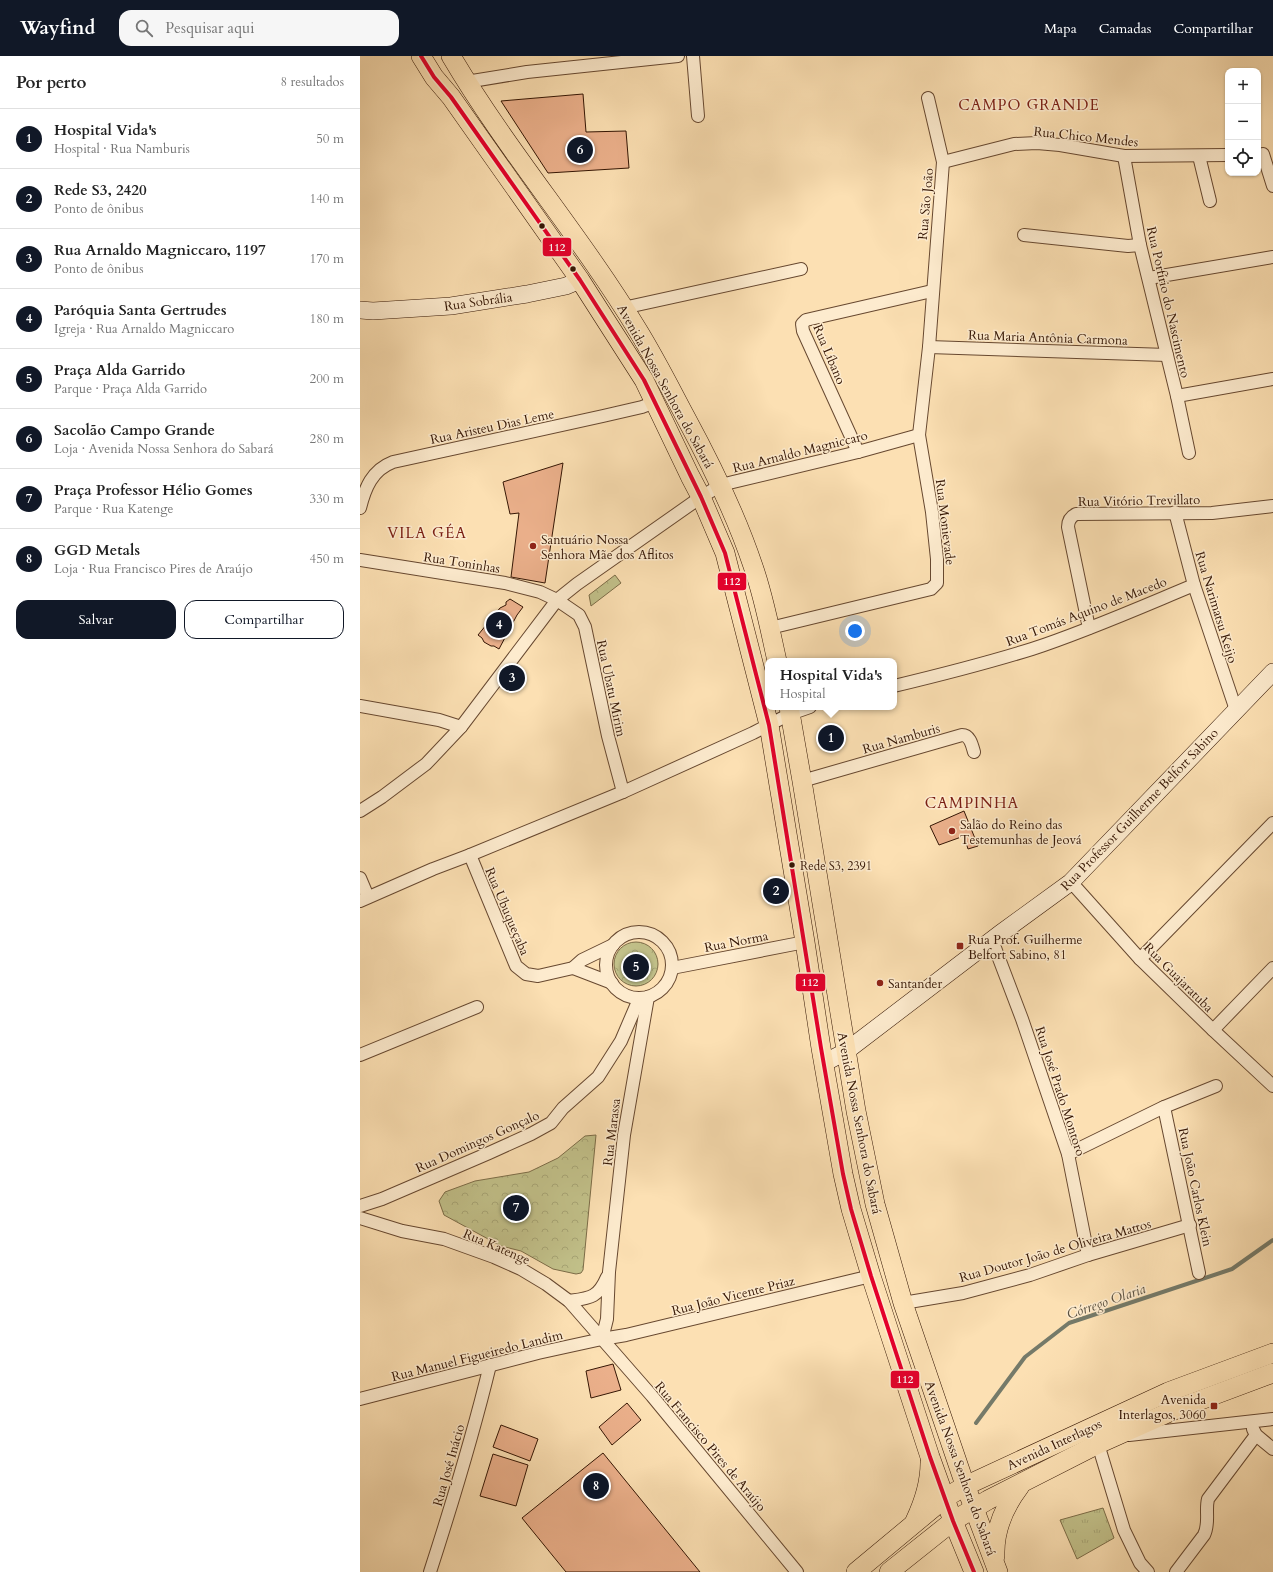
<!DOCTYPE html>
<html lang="pt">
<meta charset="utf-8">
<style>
:root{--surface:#fff;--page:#f6f6f6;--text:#222;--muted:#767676;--line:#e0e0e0;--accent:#111827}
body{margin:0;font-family:Cardo,serif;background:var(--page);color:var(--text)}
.controls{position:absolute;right:12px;top:12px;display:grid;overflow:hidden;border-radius:8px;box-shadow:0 1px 3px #0004}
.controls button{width:36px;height:36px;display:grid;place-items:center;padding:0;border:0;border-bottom:1px solid var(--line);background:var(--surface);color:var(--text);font:20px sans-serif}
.you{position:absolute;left:495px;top:575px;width:14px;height:14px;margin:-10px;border:3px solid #fff;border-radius:50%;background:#1a73e8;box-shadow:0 0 0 6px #1a73e833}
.badge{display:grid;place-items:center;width:26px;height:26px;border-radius:50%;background:var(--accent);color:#fff;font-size:13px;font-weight:700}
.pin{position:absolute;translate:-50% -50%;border:2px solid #fff;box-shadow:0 1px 4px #0006}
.popup{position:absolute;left:405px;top:602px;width:132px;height:52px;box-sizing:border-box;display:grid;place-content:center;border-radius:8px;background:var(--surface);filter:drop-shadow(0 1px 3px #0005);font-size:13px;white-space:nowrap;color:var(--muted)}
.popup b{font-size:15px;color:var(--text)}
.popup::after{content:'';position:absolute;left:50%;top:100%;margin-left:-8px;border:8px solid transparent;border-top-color:var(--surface)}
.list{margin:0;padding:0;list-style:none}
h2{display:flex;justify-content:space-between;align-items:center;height:52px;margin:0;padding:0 16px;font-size:17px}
h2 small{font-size:13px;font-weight:400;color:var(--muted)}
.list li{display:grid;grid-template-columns:26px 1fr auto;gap:12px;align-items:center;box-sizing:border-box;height:60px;padding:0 16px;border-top:1px solid var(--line)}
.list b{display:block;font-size:15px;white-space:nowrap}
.list p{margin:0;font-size:13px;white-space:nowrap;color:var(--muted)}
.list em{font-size:13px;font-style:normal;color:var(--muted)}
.actions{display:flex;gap:8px;padding:12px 16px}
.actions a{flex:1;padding:9px 0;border:1px solid var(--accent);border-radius:12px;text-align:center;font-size:14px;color:var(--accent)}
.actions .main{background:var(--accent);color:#fff}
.icon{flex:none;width:22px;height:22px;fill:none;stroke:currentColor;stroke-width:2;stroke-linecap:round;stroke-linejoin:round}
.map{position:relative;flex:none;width:913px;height:1516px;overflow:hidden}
header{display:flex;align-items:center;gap:24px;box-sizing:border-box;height:56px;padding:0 20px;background:var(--accent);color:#fff}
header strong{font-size:19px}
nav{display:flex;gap:22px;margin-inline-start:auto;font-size:14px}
.search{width:280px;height:36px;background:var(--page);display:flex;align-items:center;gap:10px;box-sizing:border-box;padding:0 14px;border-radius:12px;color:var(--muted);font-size:15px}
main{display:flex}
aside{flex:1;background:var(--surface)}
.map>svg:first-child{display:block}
.grass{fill:url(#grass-tufts);stroke:#7c6c47}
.park{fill:url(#park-crowns);stroke:#7c6c47}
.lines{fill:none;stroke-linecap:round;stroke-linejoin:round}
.stream{stroke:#757a69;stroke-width:4}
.building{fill:#ebb08b;stroke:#351604}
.street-casing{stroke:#674830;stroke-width:14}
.secondary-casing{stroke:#351604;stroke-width:18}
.primary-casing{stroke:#351604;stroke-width:20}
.street{stroke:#fdebce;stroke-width:12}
.secondary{stroke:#fdebce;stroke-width:17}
.primary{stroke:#fce0b3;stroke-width:19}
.bus-1-casing{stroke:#fdebce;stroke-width:7}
.bus-1{stroke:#e4002b;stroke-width:4}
.bus-dot{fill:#351604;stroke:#fdebce;stroke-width:1.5}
.poi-dot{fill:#8f2418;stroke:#fdebce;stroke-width:1.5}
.labels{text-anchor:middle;stroke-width:3;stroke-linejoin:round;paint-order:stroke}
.bus-label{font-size:12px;fill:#351604;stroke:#fdebce;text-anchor:start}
.street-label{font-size:13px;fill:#351604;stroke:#fdebce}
.poi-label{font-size:13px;fill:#351604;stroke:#fdebce;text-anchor:start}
.water-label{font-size:14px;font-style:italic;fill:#5a503f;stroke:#fdebce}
.quarter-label{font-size:15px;letter-spacing:1px;fill:#7a1f14;stroke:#fdebce}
.line-badge{stroke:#fdebce;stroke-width:1.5}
.badge-label{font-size:11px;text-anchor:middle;font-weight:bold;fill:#fff}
</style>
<header>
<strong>Wayfind</strong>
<div class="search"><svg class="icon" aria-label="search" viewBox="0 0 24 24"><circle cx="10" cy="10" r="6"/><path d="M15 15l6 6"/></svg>Pesquisar aqui</div>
<nav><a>Mapa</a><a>Camadas</a><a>Compartilhar</a></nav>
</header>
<main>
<aside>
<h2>Por perto<small>8 resultados</small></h2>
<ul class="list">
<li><span class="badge">1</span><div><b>Hospital Vida's</b><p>Hospital · Rua Namburis</p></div><em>50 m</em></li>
<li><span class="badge">2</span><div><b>Rede S3, 2420</b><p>Ponto de ônibus</p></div><em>140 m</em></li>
<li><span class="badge">3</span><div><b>Rua Arnaldo Magniccaro, 1197</b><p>Ponto de ônibus</p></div><em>170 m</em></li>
<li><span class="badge">4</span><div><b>Paróquia Santa Gertrudes</b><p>Igreja · Rua Arnaldo Magniccaro</p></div><em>180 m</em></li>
<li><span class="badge">5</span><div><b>Praça Alda Garrido</b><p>Parque · Praça Alda Garrido</p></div><em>200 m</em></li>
<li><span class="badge">6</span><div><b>Sacolão Campo Grande</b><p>Loja · Avenida Nossa Senhora do Sabará</p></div><em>280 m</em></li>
<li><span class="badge">7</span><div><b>Praça Professor Hélio Gomes</b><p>Parque · Rua Katenge</p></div><em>330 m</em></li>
<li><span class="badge">8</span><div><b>GGD Metals</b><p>Loja · Rua Francisco Pires de Araújo</p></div><em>450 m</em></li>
</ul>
<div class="actions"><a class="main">Salvar</a><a>Compartilhar</a></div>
</aside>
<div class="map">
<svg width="913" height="1516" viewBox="0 0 913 1516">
<defs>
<pattern id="grass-tufts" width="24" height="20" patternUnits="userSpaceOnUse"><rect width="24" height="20" fill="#c2c18a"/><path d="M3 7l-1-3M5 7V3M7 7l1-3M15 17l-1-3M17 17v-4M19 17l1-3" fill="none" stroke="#a7a575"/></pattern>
<pattern id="park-crowns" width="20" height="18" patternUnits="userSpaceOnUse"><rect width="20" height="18" fill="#c2c18a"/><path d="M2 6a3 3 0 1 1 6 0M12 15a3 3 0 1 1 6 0" fill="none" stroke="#a7a575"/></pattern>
</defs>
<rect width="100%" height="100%" fill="#fce0b3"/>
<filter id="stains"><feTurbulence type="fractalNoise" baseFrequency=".005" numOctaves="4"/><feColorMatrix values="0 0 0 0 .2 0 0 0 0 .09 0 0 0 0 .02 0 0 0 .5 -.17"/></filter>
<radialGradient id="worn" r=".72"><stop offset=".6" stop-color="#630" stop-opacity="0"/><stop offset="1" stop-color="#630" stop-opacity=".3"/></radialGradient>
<!-- grass -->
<path class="grass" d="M743,1452L754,1482L717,1503L700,1464Z"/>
<!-- park -->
<g class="park">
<path d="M255,519L261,527L231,550L229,539Z"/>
<circle cx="276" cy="908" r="22"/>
<path d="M236,1079L223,1214L221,1217L216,1218L193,1213L161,1195L141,1190L84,1159L79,1145L85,1136L115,1125L169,1116L198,1102L225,1080Z"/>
</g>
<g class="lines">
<!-- stream -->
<path class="stream" d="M616,1367L665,1301L709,1267L872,1213L913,1184"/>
</g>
<!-- building -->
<g class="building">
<path d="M223,38L226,76L266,75L269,112L188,117L141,45Z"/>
<path d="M203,407L185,527L151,521L159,457L150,458L143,426Z"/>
<path d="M150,543L163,551L157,559L139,593L134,590H131L124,586L122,582L118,579L140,552L146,549V546Z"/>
<path d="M604,755L618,790L608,793L604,780L579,789L570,770Z"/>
<path d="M253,1308L261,1334L231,1342L226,1315Z"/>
<path d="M267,1347L281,1364L252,1389L239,1371Z"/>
<path d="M141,1369L178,1383L170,1405L133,1391Z"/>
<path d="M243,1397L340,1516H206L162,1462Z"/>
<path d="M133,1398L168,1409L156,1450L120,1440Z"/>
</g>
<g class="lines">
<defs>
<g id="street">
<path d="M333,0L338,60"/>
<path d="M106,26L167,16L318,0"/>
<path d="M903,98L913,130"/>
<path d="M764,100L780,189L817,340L829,397"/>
<path d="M839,100L850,145"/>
<path d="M583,106L654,88L677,87L700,89L764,100L868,99"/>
<path d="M664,179L768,190L780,189"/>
<path d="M789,222L913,201"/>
<path d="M263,252L441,213"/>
<path d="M569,291L807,299"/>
<path d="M817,340L913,323"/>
<path d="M498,396L443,275L442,268L446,264L572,235"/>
<path d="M0,452C5,432 12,414 33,406L243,360L282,351L295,346"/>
<path d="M815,456L834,529L876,654"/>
<path d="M0,504L145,527L180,536L197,544L219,559L225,571L248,680L263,736"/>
<path d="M410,572L571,533L577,527V503L572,456L559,379L569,291L583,106L568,42"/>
<path d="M729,572L708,471C708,465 710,461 716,458L852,457L913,450"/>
<path d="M534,630C580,619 627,607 672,593C727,575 781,551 834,529"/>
<path d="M0,650L79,664L101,671"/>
<path d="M442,725L602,679C610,679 612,689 614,696"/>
<path d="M0,755L22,741L66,708L101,671L197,544L217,528L341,441L361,429L373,426L498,396L559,379"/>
<path d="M110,799L156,910L166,918L178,920L213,912L222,904L253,889"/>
<path d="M0,822L8,841"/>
<path d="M711,826L780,903L853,974L913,1030"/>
<path d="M0,845L73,813L110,799L263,736L393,677L430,658L450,651"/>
<circle cx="279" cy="909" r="33"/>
<path d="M632,884L662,963L708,1098L728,1199"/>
<path d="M780,903L913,767"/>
<path d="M213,912L252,927"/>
<path d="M312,912L445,886"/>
<path d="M853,974L913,912"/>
<path d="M0,999L117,951"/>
<path d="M804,1051L839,1217"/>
<path d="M708,1098L804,1051L856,1030"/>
<path d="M0,1150L22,1143L129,1097L171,1078L191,1067L203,1052L238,1021L261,985L279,943"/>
<path d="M0,1162L42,1175L84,1183L134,1201L161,1213L186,1228L209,1245L292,1340L437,1516"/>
<path d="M209,1245C230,1242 238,1242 247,1221"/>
<path d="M543,1247L603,1237L670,1219L728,1199L830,1169"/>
<path d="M242,1283L247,1263L249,1216L264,1079L288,941"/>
<path d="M0,1343L178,1297L242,1283L266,1279L511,1220"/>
<path d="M893,1373L896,1379L913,1393"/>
<path d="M769,1379L913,1363"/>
<path d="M738,1388L764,1474L780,1507L788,1516"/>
<path d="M70,1516C92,1448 113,1379 130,1309"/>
<path d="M816,1516L844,1479C850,1467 845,1455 848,1443L896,1379"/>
</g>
<g id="secondary">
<path d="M0,254L13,255L91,250L167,238L206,230L220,224"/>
<path d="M464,1007L485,996L641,877L711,826L913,616"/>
</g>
<g id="primary">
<path d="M61,0L74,21L91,41L220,224L284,324L330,420L341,441L365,497L409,669L445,886L461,992L483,1118L491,1153L511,1220L570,1401L593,1465L614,1516"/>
<path d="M91,0C147,95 220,179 277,273C295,302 310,332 326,362C352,410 376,459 393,510C404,541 410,574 417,605"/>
<path d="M429,651L442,725L496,1055L515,1148L543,1247L603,1423L638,1516"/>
<path d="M555,1465C564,1446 570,1428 570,1407"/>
<path d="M635,1500C634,1473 644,1451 660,1430"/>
<path d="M496,1516L585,1442L605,1430L808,1336L913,1297"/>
<path d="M529,1516L593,1465L628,1444L738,1388L814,1354L913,1317"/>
</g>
</defs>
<!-- street casing -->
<use href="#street" class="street-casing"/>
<!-- secondary casing -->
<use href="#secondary" class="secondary-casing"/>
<!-- primary casing -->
<use href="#primary" class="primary-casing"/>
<!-- street -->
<use href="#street" class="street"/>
<!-- secondary -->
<use href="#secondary" class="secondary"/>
<!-- primary -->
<use href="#primary" class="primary"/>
<defs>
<path id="bus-1" d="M61,0L74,21L91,41L220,224L284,324L341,441L365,497L409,669L461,992L483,1118L491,1153L511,1220L570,1401L593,1465L614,1516"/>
</defs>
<!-- bus-1 casing -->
<use href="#bus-1" class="bus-1-casing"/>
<!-- bus-1 -->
<use href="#bus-1" class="bus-1"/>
</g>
<!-- markers -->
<g class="bus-dot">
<circle cx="182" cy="170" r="3.5"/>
<circle cx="213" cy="213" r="3.5"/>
<circle cx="432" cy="809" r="3.5"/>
</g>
<g class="poi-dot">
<circle cx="173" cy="490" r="4"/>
<circle cx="592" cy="775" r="4"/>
<rect x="596" y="886" width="8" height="8" rx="2"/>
<circle cx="520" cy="927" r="4"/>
<rect x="850" y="1346" width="8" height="8" rx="2"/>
</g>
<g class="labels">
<!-- bus labels -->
<g class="bus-label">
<text x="440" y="814">Rede S3, 2391</text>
</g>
<!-- street labels -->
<g class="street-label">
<text transform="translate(726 80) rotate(6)" y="5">Rua Chico Mendes</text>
<text transform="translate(565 148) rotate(-85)" y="5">Rua São João</text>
<text transform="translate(118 245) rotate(-8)" y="5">Rua Sobrália</text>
<text transform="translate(809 246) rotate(77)" y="5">Rua Porfírio do Nascimento</text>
<text transform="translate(688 281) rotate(2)" y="5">Rua Maria Antônia Carmona</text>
<text transform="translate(470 298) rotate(67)" y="5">Rua Líbano</text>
<text transform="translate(306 330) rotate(61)" y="5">Avenida Nossa Senhora do Sabará</text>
<text transform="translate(132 370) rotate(-12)" y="5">Rua Aristeu Dias Leme</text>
<text transform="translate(440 395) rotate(-14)" y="5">Rua Arnaldo Magniccaro</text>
<text transform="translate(779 444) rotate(-1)" y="5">Rua Vitório Trevillato</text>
<text transform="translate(586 466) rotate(83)" y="5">Rua Monievade</text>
<text transform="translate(102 506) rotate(9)" y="5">Rua Toninhas</text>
<text transform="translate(857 551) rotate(73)" y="5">Rua Narimatsu Keijo</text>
<text transform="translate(726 555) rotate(-21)" y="5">Rua Tomás Aquino de Macedo</text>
<text transform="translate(252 632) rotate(78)" y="5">Rua Ubatu Mirim</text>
<text transform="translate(541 682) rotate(-16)" y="5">Rua Namburis</text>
<text transform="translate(779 753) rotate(-46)" y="5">Rua Professor Guilherme Belfort Sabino</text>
<text transform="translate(148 855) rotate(67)" y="5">Rua Ubuqueçaba</text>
<text transform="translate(376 885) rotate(-11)" y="5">Rua Norma</text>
<text transform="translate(819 921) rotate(45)" y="5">Rua Guajaratuba</text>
<text transform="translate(701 1035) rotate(72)" y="5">Rua José Prado Montoro</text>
<text transform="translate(500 1067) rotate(79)" y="5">Avenida Nossa Senhora do Sabará</text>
<text transform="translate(251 1076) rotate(-83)" y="5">Rua Marassa</text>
<text transform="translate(117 1085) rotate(-24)" y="5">Rua Domingos Gonçalo</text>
<text transform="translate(836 1131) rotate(78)" y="5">Rua João Carlos Klein</text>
<text transform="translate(137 1190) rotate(23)" y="5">Rua Katenge</text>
<text transform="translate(695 1194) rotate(-16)" y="5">Rua Doutor João de Oliveira Mattos</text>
<text transform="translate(373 1239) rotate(-14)" y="5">Rua João Vicente Priaz</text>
<text transform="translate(117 1299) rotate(-14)" y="5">Rua Manuel Figueiredo Landim</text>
<text transform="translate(694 1388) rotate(-25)" y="5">Avenida Interlagos</text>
<text transform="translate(351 1390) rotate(50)" y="5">Rua Francisco Pires de Araújo</text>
<text transform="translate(88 1409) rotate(-74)" y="5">Rua José Inácio</text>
<text transform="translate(601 1412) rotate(70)" y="5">Avenida Nossa Senhora do Sabará</text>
</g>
<!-- poi labels -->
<g class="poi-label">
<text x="181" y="488">Santuário Nossa<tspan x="181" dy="15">Senhora Mãe dos Aflitos</tspan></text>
<text x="600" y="773">Salão do Reino das<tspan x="600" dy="15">Testemunhas de Jeová</tspan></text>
<text x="608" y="888">Rua Prof. Guilherme<tspan x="608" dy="15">Belfort Sabino, 81</tspan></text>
<text x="528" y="932">Santander</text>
<text x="846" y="1348" text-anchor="end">Avenida<tspan x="846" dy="15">Interlagos, 3060</tspan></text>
</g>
<!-- water labels -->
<g class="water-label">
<text transform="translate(746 1245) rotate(-19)" y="5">Córrego Olaria</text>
</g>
<!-- quarter labels -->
<g class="quarter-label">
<text x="669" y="54">CAMPO GRANDE</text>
<text x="67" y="482">VILA GÉA</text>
<text x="612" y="752">CAMPINHA</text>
</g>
</g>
<g class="line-badge">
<rect x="182" y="181" width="30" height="20" rx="4" fill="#e4002b"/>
<rect x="357" y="516" width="30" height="19" rx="4" fill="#e4002b"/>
<rect x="435" y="917" width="31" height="19" rx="4" fill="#e4002b"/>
<rect x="530" y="1314" width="30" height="19" rx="4" fill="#e4002b"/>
</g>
<g class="badge-label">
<text x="197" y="195">112</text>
<text x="372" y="529">112</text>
<text x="450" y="930">112</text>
<text x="545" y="1327">112</text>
</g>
<rect width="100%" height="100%" filter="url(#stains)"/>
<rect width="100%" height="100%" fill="url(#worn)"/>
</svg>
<div class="controls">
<button>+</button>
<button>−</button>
<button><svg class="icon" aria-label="locate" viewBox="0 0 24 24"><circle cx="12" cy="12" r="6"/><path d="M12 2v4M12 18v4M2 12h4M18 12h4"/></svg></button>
</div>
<div class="you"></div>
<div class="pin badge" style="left:471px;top:682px">1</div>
<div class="popup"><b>Hospital Vida's</b>Hospital</div>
<div class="pin badge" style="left:416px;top:835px">2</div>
<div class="pin badge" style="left:152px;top:622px">3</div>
<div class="pin badge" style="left:139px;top:569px">4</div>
<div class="pin badge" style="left:276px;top:911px">5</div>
<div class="pin badge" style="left:220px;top:94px">6</div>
<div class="pin badge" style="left:156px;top:1152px">7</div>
<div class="pin badge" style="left:236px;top:1430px">8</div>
</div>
</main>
